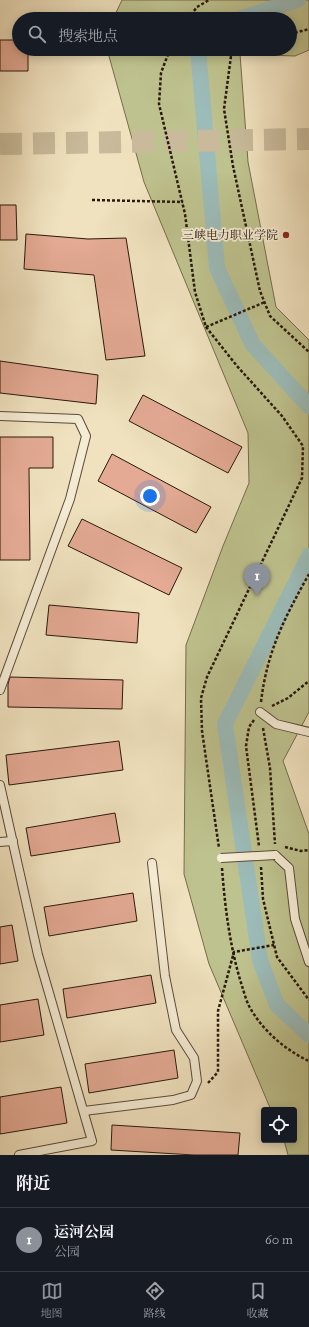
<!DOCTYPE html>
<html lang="zh">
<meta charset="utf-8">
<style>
:root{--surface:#171b24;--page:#242831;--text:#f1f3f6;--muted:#9ea1a6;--line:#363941;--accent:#8c9099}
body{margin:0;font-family:"IM FELL Great Primer","Noto Serif SC",serif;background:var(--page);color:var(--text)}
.controls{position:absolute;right:12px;bottom:12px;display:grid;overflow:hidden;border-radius:4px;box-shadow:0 2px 10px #0003}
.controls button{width:36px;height:36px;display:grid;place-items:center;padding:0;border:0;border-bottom:1px solid var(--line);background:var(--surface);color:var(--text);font:20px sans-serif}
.you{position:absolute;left:150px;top:496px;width:14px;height:14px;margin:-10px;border:3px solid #fff;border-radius:50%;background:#1a73e8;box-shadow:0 0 0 6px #1a73e833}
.badge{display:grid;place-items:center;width:26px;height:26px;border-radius:50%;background:var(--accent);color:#fff;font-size:13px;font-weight:700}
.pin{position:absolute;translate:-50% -33px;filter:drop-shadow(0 1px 2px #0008)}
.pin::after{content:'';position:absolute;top:21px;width:14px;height:12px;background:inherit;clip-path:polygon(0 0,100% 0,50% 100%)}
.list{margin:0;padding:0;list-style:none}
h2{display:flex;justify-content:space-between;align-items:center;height:52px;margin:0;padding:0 16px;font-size:17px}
h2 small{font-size:13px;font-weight:400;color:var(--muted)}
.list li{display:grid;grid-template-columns:26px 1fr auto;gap:12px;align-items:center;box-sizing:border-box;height:64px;padding:0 16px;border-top:1px solid var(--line)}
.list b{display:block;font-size:15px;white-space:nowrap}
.list p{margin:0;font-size:13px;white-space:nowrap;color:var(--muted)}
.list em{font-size:13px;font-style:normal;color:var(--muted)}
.icon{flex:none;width:22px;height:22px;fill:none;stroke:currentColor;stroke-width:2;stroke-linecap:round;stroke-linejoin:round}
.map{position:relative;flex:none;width:309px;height:1155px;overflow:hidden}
.search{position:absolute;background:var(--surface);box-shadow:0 2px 10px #0003;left:12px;right:12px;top:12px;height:44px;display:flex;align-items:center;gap:10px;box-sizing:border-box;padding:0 14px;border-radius:22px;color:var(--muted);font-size:15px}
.sheet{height:116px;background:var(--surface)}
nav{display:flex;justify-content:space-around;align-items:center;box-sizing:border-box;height:56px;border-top:1px solid var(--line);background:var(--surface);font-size:11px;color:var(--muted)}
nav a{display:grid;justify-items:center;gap:2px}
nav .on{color:var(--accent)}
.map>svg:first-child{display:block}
.green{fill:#bec28e;stroke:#746d4c}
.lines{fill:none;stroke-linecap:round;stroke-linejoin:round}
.canal{stroke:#9cbcb9;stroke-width:16}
.building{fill:#e4aa94;stroke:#29180b}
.primary-tunnel{stroke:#c8ba9b;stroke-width:22;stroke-dasharray:22 11;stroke-linecap:butt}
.service-casing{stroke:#5b4a38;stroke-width:10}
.path{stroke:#29180b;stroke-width:2.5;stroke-dasharray:3 2;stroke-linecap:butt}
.service{stroke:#f5ecd5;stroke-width:8}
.service-bridge-casing{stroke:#5b4a38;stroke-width:10;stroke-linecap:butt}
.service-bridge{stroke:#f5ecd5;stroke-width:8}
.poi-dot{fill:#8f2418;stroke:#f5ecd5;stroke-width:1.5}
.labels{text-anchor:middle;stroke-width:3.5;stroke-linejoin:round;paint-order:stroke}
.poi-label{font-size:12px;fill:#29180b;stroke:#f5ecd5;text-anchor:end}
</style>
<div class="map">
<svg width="309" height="1155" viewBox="0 0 309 1155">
<rect width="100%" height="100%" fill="#f0e2bf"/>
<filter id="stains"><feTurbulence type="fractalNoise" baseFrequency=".005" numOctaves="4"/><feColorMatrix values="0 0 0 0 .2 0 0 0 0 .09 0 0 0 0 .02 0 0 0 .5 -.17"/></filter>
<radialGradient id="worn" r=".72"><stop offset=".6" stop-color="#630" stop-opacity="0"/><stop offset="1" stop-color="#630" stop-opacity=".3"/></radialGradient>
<!-- green -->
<path class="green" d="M122,0H309V50L295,56L240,54L248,162L276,307L309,340V712L283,761L309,834V1155H288L284,1140H294V1110H271L209,964L184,874L186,645L223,546L249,483L248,433L144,182L107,49H290V19H113Z"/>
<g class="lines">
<!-- canal -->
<g class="canal">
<path d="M239,19L298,0"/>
<path d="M198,49L217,268L253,345L309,406"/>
<path d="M309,556L225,724L260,960L277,1005L309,1035"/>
</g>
</g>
<!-- building -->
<g class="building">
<path d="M0,40H19V49H28V71H0Z"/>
<path d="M0,205H16L17,240H0Z"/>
<path d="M26,234L88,239L126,238L145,356L106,360L94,275L24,269Z"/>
<path d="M0,361L98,375L96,404L0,393Z"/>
<path d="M143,395L242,447L228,473L129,421Z"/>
<path d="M0,437H53V468H29L30,560H0Z"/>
<path d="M112,454L211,507L196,533L98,481Z"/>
<path d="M82,519L182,568L169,595L68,546Z"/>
<path d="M49,605L139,613L137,643L46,635Z"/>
<path d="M10,677L123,680L122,709L8,707V684Z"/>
<path d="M119,741L123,770L9,785L6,755Z"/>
<path d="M115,813L120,842L31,856L26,828Z"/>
<path d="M133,893L137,921L49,936L44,907Z"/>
<path d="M12,925L18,961L0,964V927Z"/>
<path d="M151,975L156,1003L67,1018L63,989Z"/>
<path d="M38,999L44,1035L0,1042V1005Z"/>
<path d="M174,1050L178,1078L89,1093L85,1064Z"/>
<path d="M61,1087L67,1123L0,1134V1097Z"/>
<path d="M112,1125L240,1133L238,1155H194L111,1150Z"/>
</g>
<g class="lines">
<!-- primary-tunnel -->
<path class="primary-tunnel" d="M0,144L309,139"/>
<defs>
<g id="service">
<path d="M0,416L78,419L86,436L70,499L0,690"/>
<path d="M260,712L276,724L309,732"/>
<path d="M0,785L38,955L92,1141L19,1155"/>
<path d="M0,842L13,841"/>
<path d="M275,855L289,868L295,919L309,962"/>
<path d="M84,1111L173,1100L191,1095L197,1081L194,1058L176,1030L165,976L152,863"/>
</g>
</defs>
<!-- service casing -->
<use href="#service" class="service-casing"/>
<!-- path -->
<g class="path">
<path d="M188,19L197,7L209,0"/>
<path d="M290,34L309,29"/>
<path d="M170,49L161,73L159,104L185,214L195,292L206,327L237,366L282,416L303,446L302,478L207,677L201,698L202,731L219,848"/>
<path d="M238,49L231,56L224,109L233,166L260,291L270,316L309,352"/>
<path d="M92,200L183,202"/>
<path d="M206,327L265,302"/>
<path d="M261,702C267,651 285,617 309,574"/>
<path d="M272,706L288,698L309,681"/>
<path d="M254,720L249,727L246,746L259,846"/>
<path d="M263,728L270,768L275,844"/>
<path d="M285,847L301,851L309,850"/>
<path d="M261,867L263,899L277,957L309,1000"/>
<path d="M222,868C225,908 230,948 242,986C244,992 246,1000 249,1006C262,1030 285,1050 309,1061"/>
<path d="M208,1083L218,1072V1011L234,952L274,945"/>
</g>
<!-- service -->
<use href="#service" class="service"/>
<defs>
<path id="service-bridge" d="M221,858L275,855"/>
</defs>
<!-- service-bridge casing -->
<use href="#service-bridge" class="service-bridge-casing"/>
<!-- service-bridge -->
<use href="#service-bridge" class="service-bridge"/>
</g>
<!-- markers -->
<circle class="poi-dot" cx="286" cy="235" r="4"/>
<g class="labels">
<!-- poi labels -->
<g class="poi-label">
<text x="278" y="239">三峡电力职业学院</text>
</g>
</g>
<rect width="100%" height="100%" filter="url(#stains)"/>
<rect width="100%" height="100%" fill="url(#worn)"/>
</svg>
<div class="controls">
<button><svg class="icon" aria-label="locate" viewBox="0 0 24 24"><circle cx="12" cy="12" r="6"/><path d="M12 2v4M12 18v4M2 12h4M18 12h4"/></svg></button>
</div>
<div class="you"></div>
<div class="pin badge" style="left:257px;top:596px">1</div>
<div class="search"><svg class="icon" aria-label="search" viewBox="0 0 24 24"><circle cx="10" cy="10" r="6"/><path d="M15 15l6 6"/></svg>搜索地点</div>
</div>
<section class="sheet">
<h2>附近<small></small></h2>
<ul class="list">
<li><span class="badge">1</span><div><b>运河公园</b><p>公园</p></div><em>60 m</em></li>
</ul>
</section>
<nav>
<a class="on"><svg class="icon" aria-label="map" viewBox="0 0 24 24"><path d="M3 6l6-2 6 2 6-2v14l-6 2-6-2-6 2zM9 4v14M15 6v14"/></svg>地图</a>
<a><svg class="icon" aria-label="directions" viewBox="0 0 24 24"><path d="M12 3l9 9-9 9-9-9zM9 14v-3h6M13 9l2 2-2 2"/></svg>路线</a>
<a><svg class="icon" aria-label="saved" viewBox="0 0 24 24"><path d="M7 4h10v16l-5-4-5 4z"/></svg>收藏</a>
</nav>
